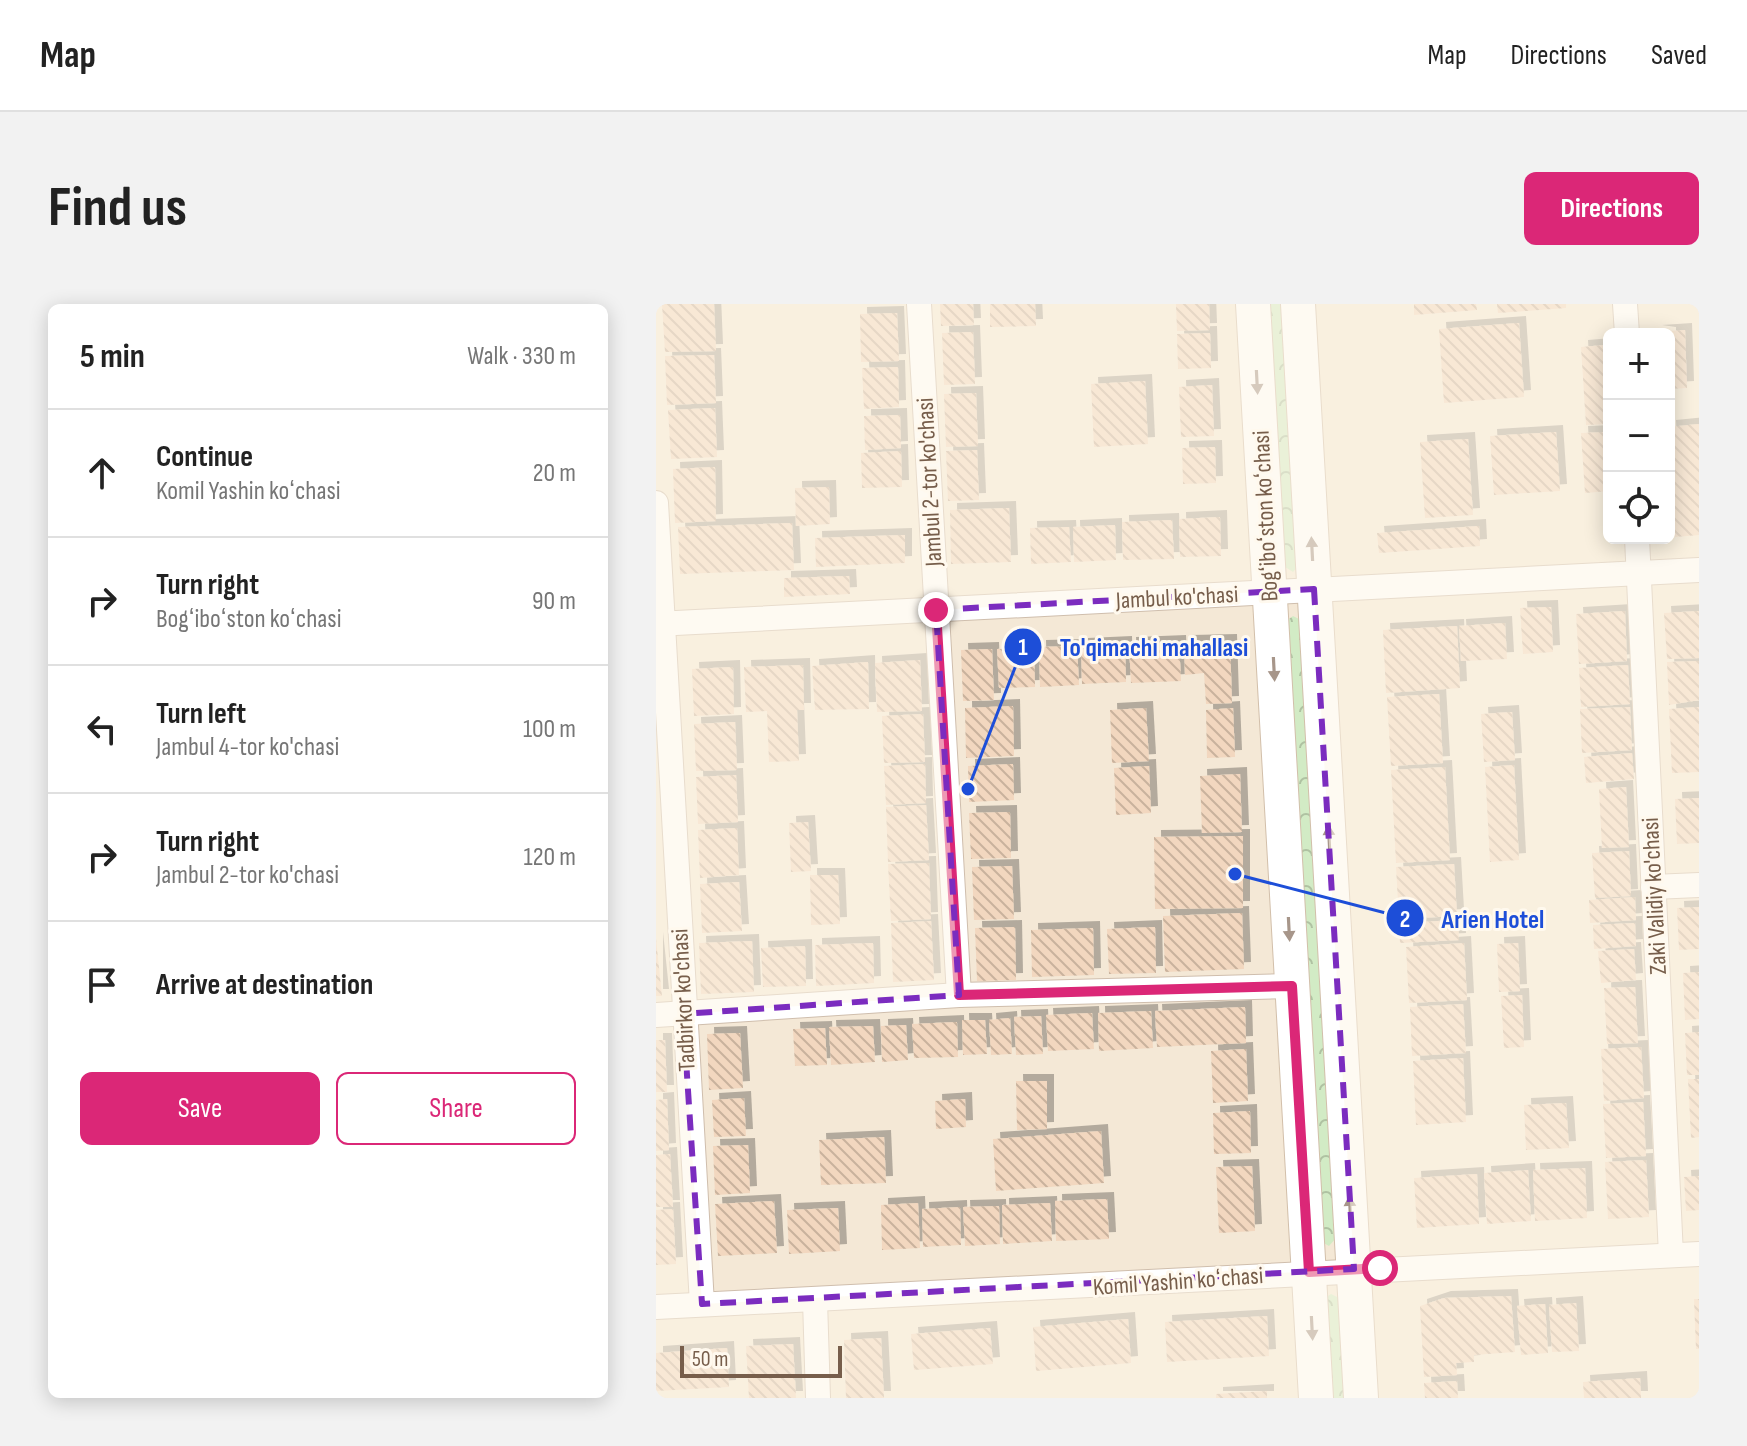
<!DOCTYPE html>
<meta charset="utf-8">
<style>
:root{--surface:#fff;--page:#f2f2f2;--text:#222;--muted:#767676;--line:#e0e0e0;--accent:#db2777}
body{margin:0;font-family:"Sofia Sans Condensed",sans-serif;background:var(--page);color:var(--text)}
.controls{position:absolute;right:24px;top:24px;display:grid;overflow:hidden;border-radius:12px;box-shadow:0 4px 20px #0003}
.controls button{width:72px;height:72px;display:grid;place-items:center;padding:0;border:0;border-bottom:2px solid var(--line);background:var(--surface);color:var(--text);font:40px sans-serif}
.scale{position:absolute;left:24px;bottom:20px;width:162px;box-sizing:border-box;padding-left:8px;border:4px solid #775e4b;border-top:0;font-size:22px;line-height:28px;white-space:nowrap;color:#775e4b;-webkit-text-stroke:6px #fff9ee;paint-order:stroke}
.stop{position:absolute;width:24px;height:24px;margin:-18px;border:6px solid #db2777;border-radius:50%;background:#fff}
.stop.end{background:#db2777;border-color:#fff;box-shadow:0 2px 8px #0008}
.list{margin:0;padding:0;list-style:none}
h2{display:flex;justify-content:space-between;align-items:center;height:104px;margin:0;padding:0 32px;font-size:34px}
h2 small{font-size:26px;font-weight:400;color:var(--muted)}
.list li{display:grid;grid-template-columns:52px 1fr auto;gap:24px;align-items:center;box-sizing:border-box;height:128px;padding:0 32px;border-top:2px solid var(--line)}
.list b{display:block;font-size:30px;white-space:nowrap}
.list p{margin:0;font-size:26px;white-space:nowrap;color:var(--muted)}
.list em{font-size:26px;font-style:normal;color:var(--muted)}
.actions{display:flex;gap:16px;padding:24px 32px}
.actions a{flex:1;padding:18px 0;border:2px solid var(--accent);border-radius:12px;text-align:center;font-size:28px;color:var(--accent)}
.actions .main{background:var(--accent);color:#fff}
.icon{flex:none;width:44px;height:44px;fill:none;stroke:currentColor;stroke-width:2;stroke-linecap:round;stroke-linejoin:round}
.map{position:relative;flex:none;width:1043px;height:1094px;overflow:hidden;border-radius:12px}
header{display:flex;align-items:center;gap:48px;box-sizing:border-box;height:112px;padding:0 40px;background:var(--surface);border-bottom:2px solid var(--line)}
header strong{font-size:38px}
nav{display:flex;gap:44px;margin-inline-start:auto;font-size:28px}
.intro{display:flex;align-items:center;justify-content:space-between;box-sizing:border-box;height:192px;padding:0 48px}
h1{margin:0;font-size:56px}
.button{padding:20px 36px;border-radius:12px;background:var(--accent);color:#fff;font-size:28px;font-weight:700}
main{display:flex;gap:48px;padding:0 48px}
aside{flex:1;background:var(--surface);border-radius:12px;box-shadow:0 4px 20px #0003}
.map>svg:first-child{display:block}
.residential{fill:#f4e8d6;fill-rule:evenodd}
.forest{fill:url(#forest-crowns)}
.building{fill:url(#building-back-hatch);filter:url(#shadow)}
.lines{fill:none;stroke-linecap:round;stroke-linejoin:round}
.street-casing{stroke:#cfbead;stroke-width:26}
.secondary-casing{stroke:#d2bfaa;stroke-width:36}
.street{stroke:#fff;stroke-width:24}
.secondary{stroke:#fff;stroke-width:34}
.oneway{fill:#a7968a}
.route{stroke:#db2777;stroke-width:10}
.marked{fill:none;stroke:#7b2cbf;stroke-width:6;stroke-dasharray:16 10;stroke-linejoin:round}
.labels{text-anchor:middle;stroke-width:6;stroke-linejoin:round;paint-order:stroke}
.street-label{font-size:24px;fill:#775e4b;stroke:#fff9ee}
.leader{fill:none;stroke:#1d4ed8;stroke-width:3}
.callout-dot{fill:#1d4ed8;stroke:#fff9ee;stroke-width:3}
.mark-label{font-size:24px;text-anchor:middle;font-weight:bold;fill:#fff}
.callout-label{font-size:26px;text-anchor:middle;font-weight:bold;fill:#1d4ed8;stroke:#fff9ee;stroke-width:6;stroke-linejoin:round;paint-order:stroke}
</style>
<header>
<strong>Map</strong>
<nav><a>Map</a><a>Directions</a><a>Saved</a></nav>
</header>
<div class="intro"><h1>Find us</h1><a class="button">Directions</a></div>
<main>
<aside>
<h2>5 min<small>Walk · 330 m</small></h2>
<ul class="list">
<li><svg class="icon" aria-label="ahead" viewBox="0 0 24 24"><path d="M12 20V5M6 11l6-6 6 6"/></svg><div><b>Continue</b><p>Komil Yashin koʻchasi</p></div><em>20 m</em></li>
<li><svg class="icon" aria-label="right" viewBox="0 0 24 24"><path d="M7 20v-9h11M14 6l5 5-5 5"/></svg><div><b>Turn right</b><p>Bogʻiboʻston koʻchasi</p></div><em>90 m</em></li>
<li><svg class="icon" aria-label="left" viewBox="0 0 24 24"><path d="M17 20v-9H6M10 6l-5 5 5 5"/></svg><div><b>Turn left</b><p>Jambul 4-tor ko'chasi</p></div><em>100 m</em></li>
<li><svg class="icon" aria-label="right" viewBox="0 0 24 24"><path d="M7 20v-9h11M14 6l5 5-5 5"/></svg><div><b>Turn right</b><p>Jambul 2-tor ko'chasi</p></div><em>120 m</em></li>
<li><svg class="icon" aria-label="arrive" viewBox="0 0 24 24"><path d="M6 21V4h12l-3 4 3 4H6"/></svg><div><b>Arrive at destination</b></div></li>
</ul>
<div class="actions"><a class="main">Save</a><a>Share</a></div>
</aside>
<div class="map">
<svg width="1043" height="1094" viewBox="0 0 1043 1094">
<defs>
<pattern id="forest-crowns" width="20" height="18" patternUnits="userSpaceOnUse" patternTransform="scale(2)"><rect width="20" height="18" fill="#d2ebc5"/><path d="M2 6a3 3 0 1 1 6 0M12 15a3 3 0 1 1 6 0" fill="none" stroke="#afc2a2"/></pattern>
<pattern id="building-back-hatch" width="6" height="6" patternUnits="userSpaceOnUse" patternTransform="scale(2)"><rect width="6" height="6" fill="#f2d7bf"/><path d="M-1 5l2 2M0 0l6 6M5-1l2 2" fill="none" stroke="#c9b29d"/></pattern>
<filter id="shadow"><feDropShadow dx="7" dy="-7" stdDeviation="0" flood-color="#0004"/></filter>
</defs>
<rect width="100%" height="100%" fill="#fdf6e8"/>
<!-- residential -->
<path class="residential" d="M0,0H1043V1094H0ZM953,30H1013V234H953Z"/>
<!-- forest -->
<g class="forest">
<path d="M609,0H630L645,259L637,268L626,261Z"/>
<path d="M637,312L647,317L681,933L673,942L664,937L629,318Z"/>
<path d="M675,990L685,995L691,1094H671L666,996Z"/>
</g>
<!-- building -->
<g class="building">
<path d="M6,0H58L60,47L9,48Z"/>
<path d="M284,0H317L318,21L285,22Z"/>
<path d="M334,0H379L380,22L334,23Z"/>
<path d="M520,0H553L554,26L521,27Z"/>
<path d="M758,0H820L821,6L758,11Z"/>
<path d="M841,0H910V4L842,9Z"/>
<path d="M241,9L243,57L205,58L204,10Z"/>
<path d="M863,19L868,93L788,99L783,25Z"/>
<path d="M1029,26L1031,84L1013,85V30L999,28Z"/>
<path d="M317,28L319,80L288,81L286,29Z"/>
<path d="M554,29L555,64L522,65L521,30Z"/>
<path d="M949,41L953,120L930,121L925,43Z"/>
<path d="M58,51L60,99L11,101L9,52Z"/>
<path d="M242,63L243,103L208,105L206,64Z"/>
<path d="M489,77L492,140L438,143L435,80Z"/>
<path d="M556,81L558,132L525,133L523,83Z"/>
<path d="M320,89L322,142L290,143L288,90Z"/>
<path d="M59,104L61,153L15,155L12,106Z"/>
<path d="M244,111L245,144L209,146L208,112Z"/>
<path d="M1043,120V231L1019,233L1013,123Z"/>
<path d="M900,128L904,187L838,191L834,132Z"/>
<path d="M952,128L953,187L929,189L925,129Z"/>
<path d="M812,135L817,211L769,214L764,138Z"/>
<path d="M559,143L560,179L527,180L526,144Z"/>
<path d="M321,146L323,196L292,197L290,147Z"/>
<path d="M245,147L246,183L206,184L205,149Z"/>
<path d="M59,163L60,217L19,219L17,165Z"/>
<path d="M173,183L174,220L140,222L139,184Z"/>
<path d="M353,204L355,258L295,260L294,206Z"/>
<path d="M564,213L565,252L524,253L523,215Z"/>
<path d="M516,216L518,255L467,256L466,218Z"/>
<path d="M136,219L138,266L24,270L22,223Z"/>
<path d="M459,221L460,256L418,258L417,223Z"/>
<path d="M823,222L824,242L723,249L721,229Z"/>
<path d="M413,223L415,258L375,260L374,224Z"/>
<path d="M249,231V259L160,263L159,234Z"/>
<path d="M193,272L194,290L128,293V274Z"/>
<path d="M895,303L897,348L867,350L864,304Z"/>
<path d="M969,307L971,357L923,360L920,310Z"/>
<path d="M1043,307V354L1011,355L1008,309Z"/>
<path d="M849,319L851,355L805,357L803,322Z"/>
<path d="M801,322L804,384L730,389L727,326Z"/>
<path d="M574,337L576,399L550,400L548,369L529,371L528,338Z"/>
<path d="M523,338L525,377L475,379L473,340Z"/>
<path d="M469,339L470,378L426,380L425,341Z"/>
<path d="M421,342L423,381L384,383L383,343Z"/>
<path d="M378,344L379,383L343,384L341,345Z"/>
<path d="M336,345L338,396L307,397L305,346Z"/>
<path d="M264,356L266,407L221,408L219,359Z"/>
<path d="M1043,357V396L1013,401L1011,358Z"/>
<path d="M212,358L213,405L159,406L156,362Z"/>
<path d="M147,361L148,406H141L143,457L113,458L111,407L90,408L88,363Z"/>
<path d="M972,361L974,400L925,403L923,364Z"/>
<path d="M77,363L78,410L38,412L36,365Z"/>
<path d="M783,390L787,459L735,462L731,393Z"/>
<path d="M357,402L358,452L310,454L309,404Z"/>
<path d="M974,403L976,446L926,449L924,405Z"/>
<path d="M1043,403V468L1016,469L1013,405Z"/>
<path d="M490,404L493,457L456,459L454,406Z"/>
<path d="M577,404L579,453L551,454L550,406Z"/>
<path d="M856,408L859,456L828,458L825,410Z"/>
<path d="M267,410L269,458L228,459L226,412Z"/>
<path d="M79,418L81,466L40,467L38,420Z"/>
<path d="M976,449L978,475L930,479L928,453Z"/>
<path d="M269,460L270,499L230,501L228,462Z"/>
<path d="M357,460L358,496L313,498L312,462Z"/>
<path d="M858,461L863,556L834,558L829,463Z"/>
<path d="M493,462L495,509L460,511L458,464Z"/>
<path d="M789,463L794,556L740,559L735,466Z"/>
<path d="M584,470L586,528L546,529L544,472Z"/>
<path d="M80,471L82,518L42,520L40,473Z"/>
<path d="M970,483L973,543L946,544L943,485Z"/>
<path d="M1043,494V539L1021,540L1019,495Z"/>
<path d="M270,501L273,556L232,558L230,503Z"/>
<path d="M354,508L355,554L315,555L313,509Z"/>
<path d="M152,518L155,567L135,568L133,519Z"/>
<path d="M81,524L83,571L44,574L42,526Z"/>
<path d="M587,532V604L499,605L498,533Z"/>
<path d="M973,547L975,592L939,594L936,549Z"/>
<path d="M273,559L275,615L235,617L232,560Z"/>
<path d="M798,560L801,612L743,615L740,563Z"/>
<path d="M356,562L358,615L318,616L316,563Z"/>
<path d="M154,571H182L184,620L155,621Z"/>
<path d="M83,578L86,627L46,629L44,580Z"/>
<path d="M979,593L980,616L934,619L933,596Z"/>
<path d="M1043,603V645L1023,646L1021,604Z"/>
<path d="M586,609L588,665L509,668L507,612Z"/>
<path d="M802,616L803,636L744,639L743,619Z"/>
<path d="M275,617L278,676L237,678L235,619Z"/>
<path d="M979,619L980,642L938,645L937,621Z"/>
<path d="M359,623L360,676L321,677L319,624Z"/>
<path d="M499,623L500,669L453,670L451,625Z"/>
<path d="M437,624L438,671L376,673L375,626Z"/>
<path d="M0,635L6,692H0Z"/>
<path d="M96,637L98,688L45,690L43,639Z"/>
<path d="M217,639L218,679L160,682L159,641Z"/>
<path d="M808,639L811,696L753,699L750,643Z"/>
<path d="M862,639L864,687L843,688L841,640Z"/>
<path d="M149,642L150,682L107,683L105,644Z"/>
<path d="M978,645L980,676L945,679L942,647Z"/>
<path d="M1043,668V715L1029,716L1027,669Z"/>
<path d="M979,683L982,739L951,740L948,684Z"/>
<path d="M866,691L868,743L848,744L845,692Z"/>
<path d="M807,700L810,749L756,752L754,703Z"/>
<path d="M589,703L590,739L501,743L499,707Z"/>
<path d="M495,707L497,744L443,747L442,709Z"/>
<path d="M436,709L438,745L392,747L390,711Z"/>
<path d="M385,712L387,750L360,751L358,713Z"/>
<path d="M354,714L356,750L335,751L333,716Z"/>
<path d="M306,716H329L331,750L307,751Z"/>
<path d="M301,718L302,753L258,754L256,720Z"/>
<path d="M250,721L252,756L226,758L225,722Z"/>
<path d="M217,722L219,758L175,761L173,723Z"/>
<path d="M169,724L171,761L139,762L137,725Z"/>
<path d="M1043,728V771H1031L1029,729Z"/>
<path d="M84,729L87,784L53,786L51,730Z"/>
<path d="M0,736H9L11,788H0Z"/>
<path d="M985,743L988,794L948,797L945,745Z"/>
<path d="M590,745L592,797L557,799L555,747Z"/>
<path d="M807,754L810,818L760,821L757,757Z"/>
<path d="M1032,775H1043V833L1035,834Z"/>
<path d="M360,777H391V825L361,826Z"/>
<path d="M88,794L90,832L58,833L56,796Z"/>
<path d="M11,795L13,846L0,847V796Z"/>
<path d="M309,795L310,823L280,825L279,797Z"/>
<path d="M987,798L990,852L950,854L947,800Z"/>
<path d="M910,799L913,844L870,846L868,801Z"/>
<path d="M594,807L595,849L558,850L557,809Z"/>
<path d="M445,827L448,879L340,887L337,835Z"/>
<path d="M228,833L230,879L165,881L163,836Z"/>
<path d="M92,841L94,889L59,891L57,842Z"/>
<path d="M14,850L17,903H0V851Z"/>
<path d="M990,856L993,913L952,915L949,858Z"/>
<path d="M596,862L599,927L563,929L560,863Z"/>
<path d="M929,864L931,914L879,917L877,866Z"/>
<path d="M872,866L875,917L831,920L828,869Z"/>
<path d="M821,870L823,920L761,924L758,874Z"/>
<path d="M1043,872V906L1030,907L1028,873Z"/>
<path d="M451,895L453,935L400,937L399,897Z"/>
<path d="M118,897L121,949L62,952L59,900Z"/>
<path d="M262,899L264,944L226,946L225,901Z"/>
<path d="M394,899L396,937L347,940L346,901Z"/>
<path d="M343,902L344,940L309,942L307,903Z"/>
<path d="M304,903L305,941L267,943L266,905Z"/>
<path d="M182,904L184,947L133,950L131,906Z"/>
<path d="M17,905L20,960L0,961V906Z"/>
<path d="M855,992L859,1048L818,1051V1058L800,1059L801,1071L768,1073L764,1002L788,994Z"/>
<path d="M1038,995H1043V1045H1040Z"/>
<path d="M920,999L923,1047L896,1048L893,1001Z"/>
<path d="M889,1000L892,1049L865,1051L861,1002Z"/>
<path d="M611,1012L613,1052L511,1058L509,1018Z"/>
<path d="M472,1015L475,1059L380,1067L377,1023Z"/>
<path d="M334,1024L337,1060L258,1066L255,1030Z"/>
<path d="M225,1034L228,1094H190L188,1036Z"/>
<path d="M137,1040L140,1094H93L90,1042Z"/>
<path d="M71,1044L73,1083L0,1087V1049Z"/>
<path d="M984,1074L985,1094H928L927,1078Z"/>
<path d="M801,1077L802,1094H769L768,1079Z"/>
<path d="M611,1087V1094H560V1090Z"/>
</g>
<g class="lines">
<defs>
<g id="street">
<path d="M263,0L303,691"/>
<path d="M969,0L971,30"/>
<path d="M0,199L46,1000"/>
<path d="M981,234L1015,951"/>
<path d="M0,320L1043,266"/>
<path d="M997,583L1043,581"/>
<path d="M0,711L303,691L636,682"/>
<path d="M159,996L162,1094"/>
<path d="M0,1003L1043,950"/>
</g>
<g id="secondary">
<path d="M597,0L660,1094"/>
<path d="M642,0L705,1094"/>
</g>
</defs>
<!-- street casing -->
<use href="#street" class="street-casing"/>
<!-- secondary casing -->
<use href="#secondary" class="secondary-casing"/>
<!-- street -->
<use href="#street" class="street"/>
<!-- secondary -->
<use href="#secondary" class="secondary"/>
</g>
<!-- one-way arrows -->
<defs><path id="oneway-solid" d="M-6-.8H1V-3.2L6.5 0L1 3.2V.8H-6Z" transform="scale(2)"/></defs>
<g class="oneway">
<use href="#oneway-solid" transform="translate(601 78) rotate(87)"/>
<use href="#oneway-solid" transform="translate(656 245) rotate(-93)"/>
<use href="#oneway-solid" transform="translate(618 365) rotate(87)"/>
<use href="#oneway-solid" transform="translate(673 533) rotate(-93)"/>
<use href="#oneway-solid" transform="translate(633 625) rotate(87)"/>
<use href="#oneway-solid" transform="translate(694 904) rotate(-93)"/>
<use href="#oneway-solid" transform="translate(656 1024) rotate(87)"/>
</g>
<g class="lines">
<!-- route -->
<path class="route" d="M280,306L303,691L636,682L653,968L724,964"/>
</g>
<!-- marked area -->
<path d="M0 0H1043V1094H0ZM658,285L698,965L46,1000L27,710L303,691L280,306Z" fill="#fdf6e8" fill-opacity=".55" fill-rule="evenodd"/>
<path class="marked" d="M658,285L698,965L46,1000L27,710L303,691L280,306Z"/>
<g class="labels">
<!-- street labels -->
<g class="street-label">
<text transform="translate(273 178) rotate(-93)" y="8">Jambul 2-tor ko'chasi</text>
<text transform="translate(609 212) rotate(-93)" y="8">Bogʻiboʻston koʻchasi</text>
<text transform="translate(521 293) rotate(-3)" y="8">Jambul ko'chasi</text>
<text transform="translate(998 592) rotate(-93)" y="8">Zaki Validiy ko'chasi</text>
<text transform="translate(27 696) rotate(-93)" y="8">Tadbirkor ko'chasi</text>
<text transform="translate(522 977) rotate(-4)" y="8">Komil Yashin koʻchasi</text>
</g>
</g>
<!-- callouts -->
<path class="leader" d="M312 485L367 343M579 570L749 614"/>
<g class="callout-dot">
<circle cx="312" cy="485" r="8"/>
<circle cx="579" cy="570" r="8"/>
<circle cx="367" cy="343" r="20"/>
<circle cx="749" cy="614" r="20"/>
</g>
<g class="mark-label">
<text x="367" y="351">1</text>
<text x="749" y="623">2</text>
</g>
<g class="callout-label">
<text x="498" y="352">To'qimachi mahallasi</text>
<text x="837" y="624">Arien Hotel</text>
</g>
</svg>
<div class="controls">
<button>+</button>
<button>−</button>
<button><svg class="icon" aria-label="locate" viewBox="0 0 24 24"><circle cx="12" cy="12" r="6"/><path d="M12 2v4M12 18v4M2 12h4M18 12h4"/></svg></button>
</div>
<div class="scale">50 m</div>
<div class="stop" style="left:724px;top:964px"></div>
<div class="stop end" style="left:280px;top:306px"></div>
</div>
</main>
